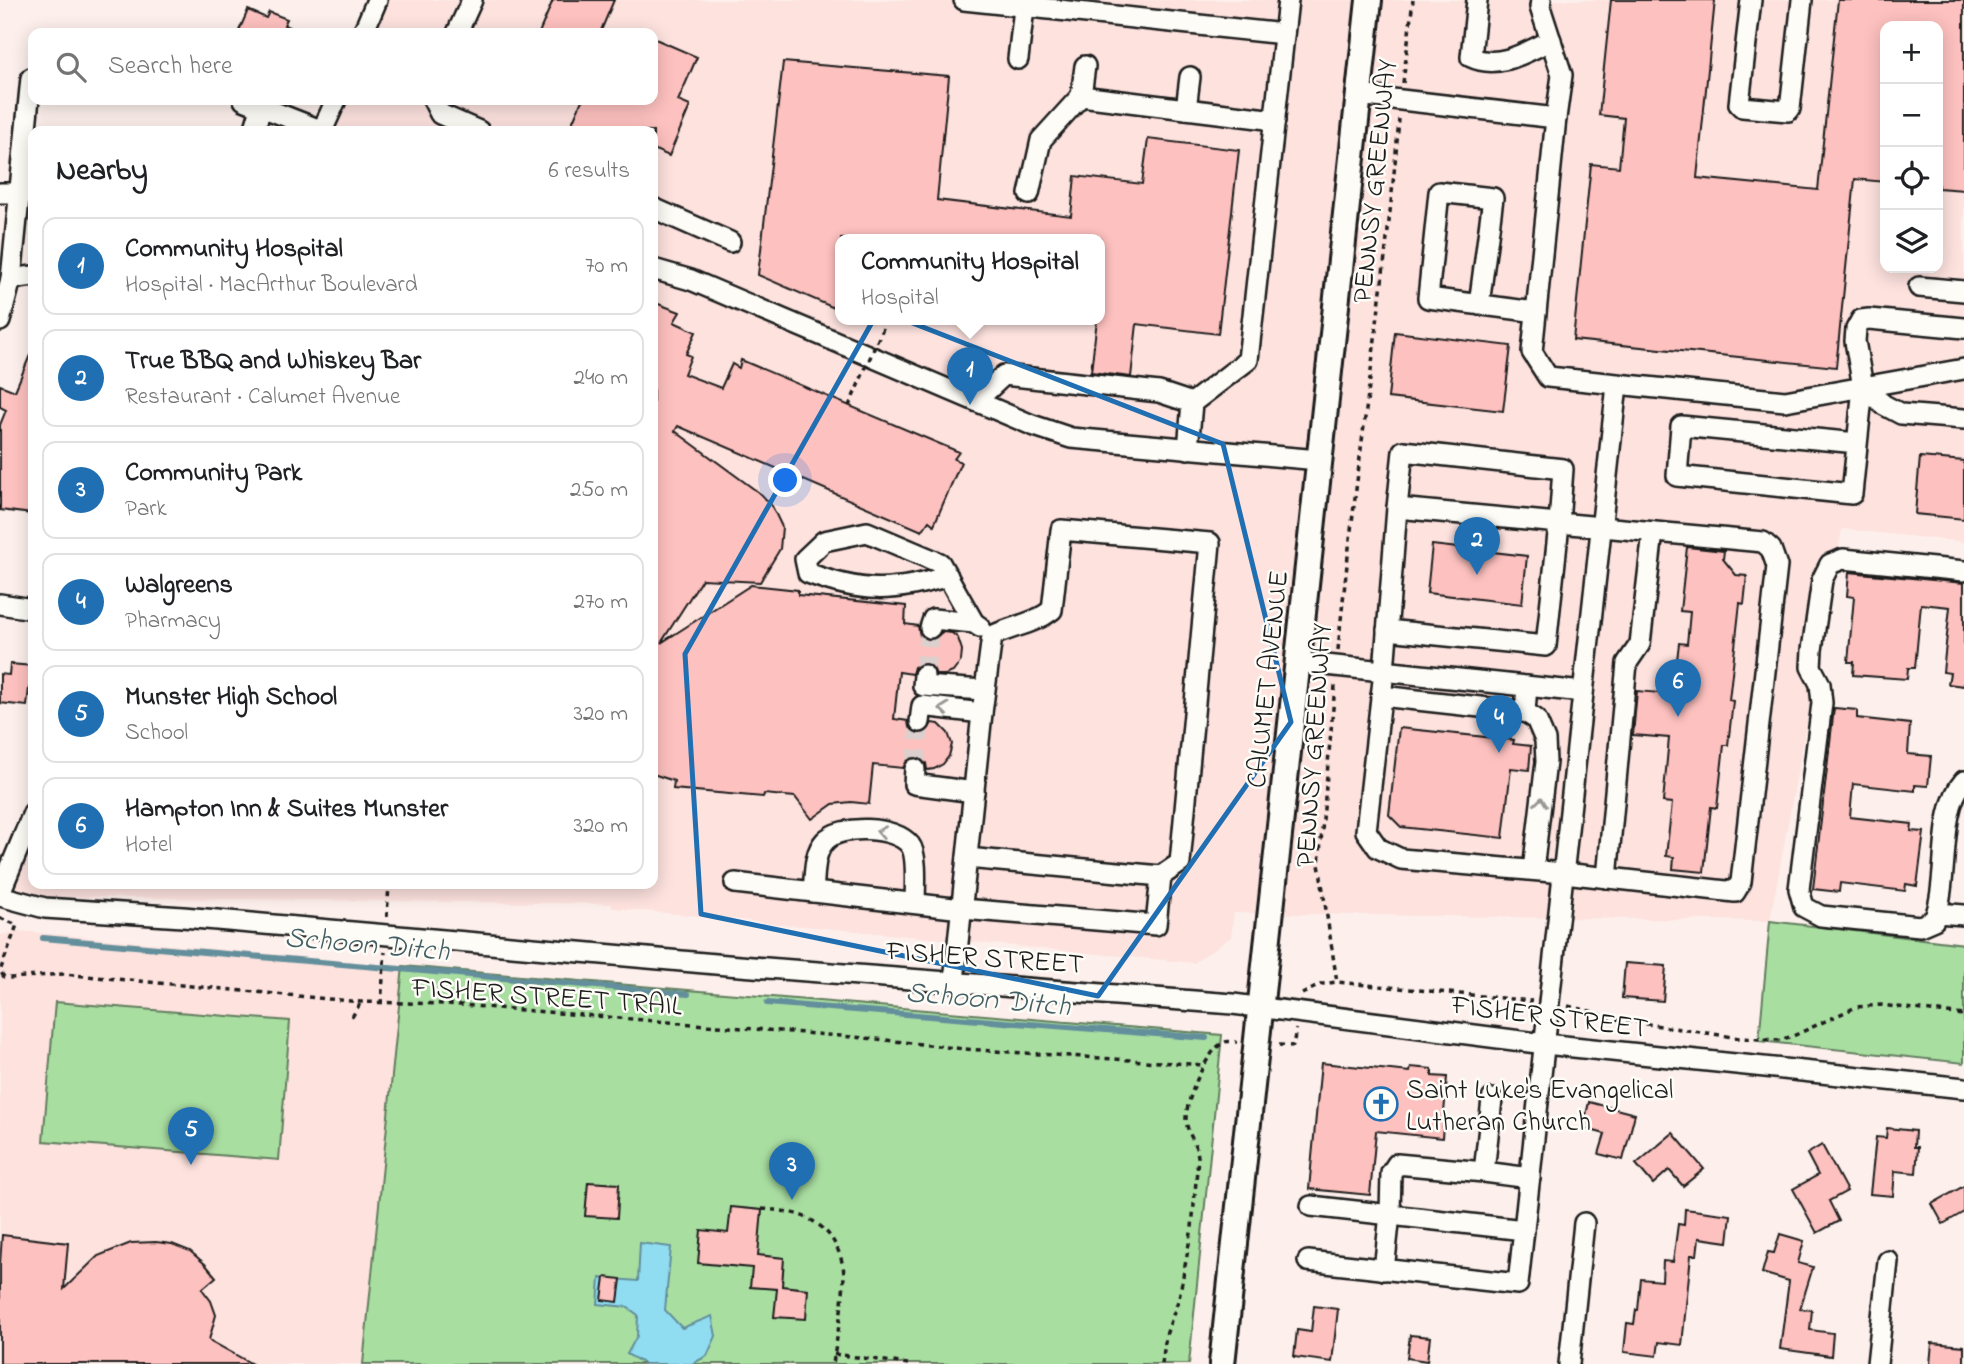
<!DOCTYPE html>
<meta charset="utf-8">
<style>
:root{--surface:#fff;--page:#f2f2f2;--text:#202124;--muted:#757577;--line:#e0e0e0;--accent:#1f6fb2}
body{margin:0;font-family:"Indie Flower",sans-serif;background:var(--page);color:var(--text)}
.controls{position:absolute;right:21px;top:21px;display:grid;overflow:hidden;border-radius:14px;box-shadow:0 4px 18px #0003}
.controls button{width:63px;height:63px;display:grid;place-items:center;padding:0;border:0;border-bottom:2px solid var(--line);background:var(--surface);color:var(--text);font:35px sans-serif}
.you{position:absolute;left:786px;top:481px;width:24px;height:24px;margin:-18px;border:5px solid #fff;border-radius:50%;background:#1a73e8;box-shadow:0 0 0 10px #1a73e833}
.badge{display:grid;place-items:center;width:46px;height:46px;border-radius:50%;background:var(--accent);color:#fff;font-size:23px;font-weight:700}
.pin{position:absolute;translate:-50% -58px;filter:drop-shadow(0 2px 4px #0008)}
.pin::after{content:'';position:absolute;top:37px;width:24px;height:21px;background:inherit;clip-path:polygon(0 0,100% 0,50% 100%)}
.popup{position:absolute;left:835px;top:234px;width:270px;height:91px;box-sizing:border-box;display:grid;place-content:center;border-radius:14px;background:var(--surface);filter:drop-shadow(0 2px 5px #0005);font-size:23px;white-space:nowrap;color:var(--muted)}
.popup b{font-size:26px;color:var(--text)}
.popup::after{content:'';position:absolute;left:50%;top:100%;margin-left:-14px;border:14px solid transparent;border-top-color:var(--surface)}
.list{margin:0;padding:0;list-style:none}
h2{display:flex;justify-content:space-between;align-items:center;height:91px;margin:0;padding:0 28px;font-size:30px}
h2 small{font-size:23px;font-weight:400;color:var(--muted)}
.list li{display:grid;grid-template-columns:46px 1fr auto;gap:21px;align-items:center;box-sizing:border-box;height:98px;margin:0 14px 14px;padding:0 14px;border:2px solid var(--line);border-radius:14px}
.list b{display:block;font-size:26px;white-space:nowrap}
.list p{margin:0;font-size:23px;white-space:nowrap;color:var(--muted)}
.list em{font-size:23px;font-style:normal;color:var(--muted)}
.icon{flex:none;width:38px;height:38px;fill:none;stroke:currentColor;stroke-width:2;stroke-linecap:round;stroke-linejoin:round}
.map{position:relative;flex:none;width:1964px;height:1364px;overflow:hidden}
.search{position:absolute;background:var(--surface);box-shadow:0 4px 18px #0003;left:28px;top:28px;width:630px;height:77px;display:flex;align-items:center;gap:18px;box-sizing:border-box;padding:0 24px;border-radius:14px;color:var(--muted);font-size:26px}
.panel{position:absolute;background:var(--surface);box-shadow:0 4px 18px #0003;left:28px;top:126px;width:630px;height:763px;border-radius:14px}
.map>svg:first-child{display:block}
.built{fill:#fde2de;fill-rule:evenodd}
.green{fill:#a9dea1;stroke:#627d5e;stroke-width:2}
.water{fill:#90dcf0;stroke:#628f9b;stroke-width:2}
.lines{fill:none;stroke-linecap:round;stroke-linejoin:round}
.stream{stroke:#628f9b;stroke-width:6}
.building{fill:#fdc1bf;stroke:#1c1c1c;stroke-width:2}
.minor-tunnel{stroke:#dbd0cd;stroke-width:19;stroke-dasharray:19 10;stroke-linecap:butt}
.minor-casing{stroke:#1c1c1c;stroke-width:24}
.major-casing{stroke:#1c1c1c;stroke-width:30}
.path{stroke:#1c1c1c;stroke-width:3.5;stroke-dasharray:5 5;stroke-linecap:butt}
.minor{stroke:#fdfcf7;stroke-width:19}
.major{stroke:#fdfcf7;stroke-width:24}
.path-bridge{stroke:#1c1c1c;stroke-width:3.5;stroke-dasharray:5 5;stroke-linecap:butt}
.oneway{stroke:#989794}
.marked{fill:none;stroke:#1f6fb2;stroke-width:5;stroke-linejoin:round}
.labels{text-anchor:middle;stroke-width:5;stroke-linejoin:round;paint-order:stroke}
.street-label{font-size:28px;fill:#1c1c1c;stroke:#fdfcf7}
.poi-label{font-size:28px;fill:#1c1c1c;stroke:#fdfcf7;text-anchor:start}
.water-label{font-size:30px;font-style:italic;fill:#455f66;stroke:#fdfcf7}
</style>
<div class="map">
<svg width="1964" height="1364" viewBox="0 0 1964 1364">
<rect width="100%" height="100%" fill="#fdf0ec"/>
<filter id="ink" filterUnits="userSpaceOnUse"><feTurbulence type="fractalNoise" baseFrequency=".0143" numOctaves="2"/><feDisplacementMap in="SourceGraphic" scale="14" xChannelSelector="R" yChannelSelector="G"/><feConvolveMatrix kernelMatrix="1 2 1 2 8 2 1 2 1" color-interpolation-filters="sRGB"/></filter>
<g filter="url(#ink)">
<!-- built -->
<g class="built">
<path d="M381,0H1964V542L1842,529L1770,921L1234,913L1231,937L1194,963L612,908V904L0,896L33,815V884H653V131H325L339,100H653V33H367ZM1885,26H1938V268H1885ZM841,239H1100V319H841Z"/>
<path d="M19,931L403,966L363,1364H0V935Z"/>
</g>
<!-- green -->
<g class="green">
<path d="M1770,921L1964,944V1063L1759,1041Z"/>
<path d="M403,966L1222,1035L1189,1364H363Z"/>
<path d="M55,1002L290,1021L279,1160L43,1141Z"/>
</g>
<!-- water -->
<path class="water" d="M640,1243L671,1247L665,1310L682,1328L712,1316L716,1336L707,1356L692,1364H645L627,1354L637,1336L638,1315L627,1307L598,1304L600,1278L638,1281Z"/>
<g class="lines">
<!-- stream -->
<g class="stream">
<path d="M43,938L688,994"/>
<path d="M767,1003L1206,1038"/>
</g>
</g>
<!-- building -->
<g class="building">
<path d="M553,0H614L600,33H539Z"/>
<path d="M1611,0H1715L1697,178L1818,190L1838,0H1964V190L1938,188V26H1885V182L1855,179L1836,367L1573,340L1591,164L1619,167L1624,118L1599,115Z"/>
<path d="M248,10L266,18L269,12L287,19L284,25L303,33H238Z"/>
<path d="M653,38L697,57L678,101L690,106L669,156L653,149V131H578L570,128L582,100H653Z"/>
<path d="M783,62L949,76L937,200L1071,216L1075,176L1142,184L1148,139L1239,150L1218,334L1137,324L1131,377L1091,372L1097,319H1100V239H841V311L758,275Z"/>
<path d="M653,302L680,312L674,322L696,332L686,354L691,356L684,374L721,388L732,364L739,368L741,360L959,452L954,459L961,462L934,525L929,521L922,531L678,426L675,431L762,495L772,506L782,527L780,549L760,582L702,579L661,643L751,585L798,590V595L906,606L905,624L918,626L920,636L926,639L933,640L942,632L952,633L958,638L962,650L961,661L953,672L945,675H936L932,665L924,663L914,667L912,674L899,672L894,719L908,721L909,727L918,734L925,733L932,723L939,724L948,733L952,744L949,756L943,764L934,769L927,770L926,763L916,757L909,758L903,768L873,765L869,804L851,802L833,804L812,819L795,797L764,794L763,797L673,789L674,781L653,774Z"/>
<path d="M1395,332L1511,346L1503,411L1388,398Z"/>
<path d="M33,348V514L0,510V425L6,410L0,407V385L15,391Z"/>
<path d="M1920,457L1964,461V519L1915,514Z"/>
<path d="M1432,545L1527,556L1522,604L1427,593Z"/>
<path d="M1687,547L1724,551L1723,559L1736,575L1747,576L1744,604L1740,603L1729,700L1733,701L1728,745H1724L1717,808L1711,807L1704,872L1673,869L1674,857L1666,856L1672,803L1663,802L1669,738L1633,735L1637,691L1673,694L1679,643L1687,644L1690,612L1680,611Z"/>
<path d="M1849,572L1964,583V686L1948,684L1950,673L1943,672L1950,607L1921,604L1915,668H1908L1907,679L1853,675L1854,662H1848L1854,597L1847,596Z"/>
<path d="M10,664L33,666V689L29,688L27,706L0,703V674L9,675Z"/>
<path d="M1834,708L1857,710V718L1910,724L1908,754L1931,756L1928,786L1915,785V791L1853,784L1850,817L1912,824L1911,831L1924,832L1917,886L1906,884L1905,891L1840,883L1839,892L1813,889Z"/>
<path d="M1399,728L1514,740L1513,744L1531,746L1529,770L1511,768L1503,838L1401,827L1389,815Z"/>
<path d="M1625,963L1666,966L1663,1001L1622,998Z"/>
<path d="M1321,1063L1410,1072L1411,1067L1432,1069V1076L1447,1077L1442,1138L1376,1131L1370,1195L1309,1189Z"/>
<path d="M1589,1102L1635,1114L1623,1160L1599,1154L1605,1134L1583,1128Z"/>
<path d="M1887,1128L1915,1131L1914,1147H1918L1916,1173L1895,1171L1893,1196L1870,1194L1876,1137L1886,1138Z"/>
<path d="M1673,1133L1704,1169L1683,1186L1669,1170L1653,1184L1636,1164Z"/>
<path d="M1822,1145L1847,1191L1829,1201L1839,1221L1817,1233L1793,1189L1818,1175L1807,1154Z"/>
<path d="M588,1182L619,1184L617,1218L585,1216Z"/>
<path d="M1964,1186V1212L1943,1224L1932,1204Z"/>
<path d="M731,1207L762,1210L758,1255L784,1258L782,1286L808,1289L806,1319L774,1317L777,1289L750,1287L752,1268L698,1263L701,1230L728,1233Z"/>
<path d="M1685,1209L1731,1215L1728,1242L1699,1238L1697,1255H1691L1682,1345L1659,1342L1657,1356L1624,1352L1627,1323L1634,1324L1636,1310H1638L1641,1279L1662,1281L1663,1261L1673,1262L1678,1224L1684,1225Z"/>
<path d="M1780,1234L1804,1241L1798,1263L1813,1267L1800,1309L1812,1310L1810,1330L1833,1333L1831,1356L1780,1349L1789,1281L1762,1273L1768,1252L1774,1253Z"/>
<path d="M2,1235L68,1243L64,1289L98,1256L131,1243L156,1242L172,1244L190,1251L205,1264L216,1277L202,1289L211,1301L216,1315L209,1340L252,1364H0V1264Z"/>
<path d="M605,1277L621,1279L618,1302L602,1300Z"/>
<path d="M1314,1306L1338,1309L1332,1362L1294,1357L1297,1330L1311,1332Z"/>
<path d="M1410,1335L1430,1337L1427,1361L1407,1358Z"/>
<path d="M1932,1343L1964,1346V1364H1930Z"/>
</g>
<g class="lines">
<!-- minor-tunnel -->
<g class="minor-tunnel">
<path d="M924,675L930,628"/>
<path d="M915,769L920,722"/>
</g>
<defs>
<g id="minor">
<path d="M964,0L1284,34"/>
<path d="M1477,0L1471,57C1498,70 1527,52 1551,40"/>
<path d="M1541,0L1540,7L1562,75L1556,118"/>
<path d="M1751,0L1739,104L1742,107L1788,111L1790,109L1802,0"/>
<path d="M363,33L377,0"/>
<path d="M457,33L472,0"/>
<path d="M1018,59L1025,0"/>
<path d="M1085,66L1081,96L1275,120"/>
<path d="M1358,95L1556,118L1532,352L1548,377L1785,401L1964,369"/>
<path d="M244,100L323,131"/>
<path d="M433,100L440,114L479,131"/>
<path d="M1186,109L1190,77"/>
<path d="M254,131L261,108"/>
<path d="M322,131L336,100"/>
<path d="M0,193H32"/>
<path d="M1029,194L1041,140L1081,96"/>
<path d="M653,208L730,242"/>
<path d="M653,269L691,280L1032,425L1071,438L1319,460"/>
<path d="M11,279L33,276"/>
<path d="M1919,287L1964,291"/>
<path d="M1479,305L1493,198L1439,192L1428,298L1536,312"/>
<path d="M0,321L11,279L31,78H33"/>
<path d="M1863,387L1884,405L1901,414L1964,419"/>
<path d="M976,401L1004,375L1159,392L1192,403"/>
<path d="M1857,443L1681,426L1677,476L1852,494L1863,387L1855,341L1856,329L1861,320L1869,319L1964,328"/>
<path d="M1188,449L1192,403L1248,360L1288,0"/>
<path d="M1397,508L1763,542L1771,549L1777,566L1741,882L1735,892L1564,873L1401,859L1378,848L1366,831L1384,671Z"/>
<path d="M1964,571L1843,559L1830,564L1822,580L1812,650L1811,667L1820,684L1822,703L1799,889L1804,907L1821,916L1920,926L1934,920C1950,880 1937,811 1964,781"/>
<path d="M948,576C894,593 860,593 808,573L805,559L824,541L867,532L940,563L974,623"/>
<path d="M0,604L33,609"/>
<path d="M930,628L933,619L974,623L980,627"/>
<path d="M1387,630L1546,646L1559,524L1563,469L1403,451L1397,508"/>
<path d="M1297,662L1583,692"/>
<path d="M924,675L923,686L984,690"/>
<path d="M1527,686L1525,712L1536,719L1545,740L1546,762L1533,870"/>
<path d="M1381,696L1525,712"/>
<path d="M920,722L922,706L982,713"/>
<path d="M915,769L914,784L974,792"/>
<path d="M967,858L1161,876"/>
<path d="M1607,878L1627,663L1640,644L1653,532"/>
<path d="M735,883L962,909L1156,925L1161,876L1180,863L1210,543L1061,530L1052,610C1034,624 1012,626 992,636L982,713L954,981"/>
<path d="M813,892C815,875 813,854 825,841C840,824 896,826 910,845C918,855 915,890 915,903"/>
<path d="M0,893L33,813"/>
<path d="M0,896L45,908L183,917L727,965L1233,1004L1545,1044L1964,1088"/>
<path d="M1937,913L1964,915"/>
<path d="M1484,1172L1530,1178"/>
<path d="M1311,1206L1524,1230"/>
<path d="M1308,1261L1518,1284L1617,385"/>
<path d="M1384,1270L1390,1214L1391,1173L1397,1164L1484,1172L1492,1099"/>
<path d="M1569,1364L1584,1223"/>
<path d="M1877,1364L1888,1261"/>
</g>
<path id="major" d="M1222,1364C1274,910 1319,455 1369,0"/>
</defs>
<!-- minor casing -->
<use href="#minor" class="minor-casing"/>
<!-- major casing -->
<use href="#major" class="major-casing"/>
<!-- path -->
<g class="path">
<path d="M1403,83L1413,0"/>
<path d="M1338,650C1355,473 1384,296 1399,119"/>
<path d="M1335,686L1319,864L1337,982"/>
<path d="M387,917L389,884"/>
<path d="M0,918L17,925L0,971L4,977L11,978L64,974L361,1002L448,1004L877,1039L964,1049L1204,1065"/>
<path d="M1302,994L1322,984L1337,982L1532,1001"/>
<path d="M381,1004L385,952"/>
<path d="M1568,1006L1590,1011L1609,1018L1739,1038L1779,1040L1793,1036L1856,1007L1881,1005L1964,1015"/>
<path d="M352,1017L361,1002"/>
<path d="M1279,1045L1293,1046L1296,1029"/>
<path d="M762,1209C803,1211 833,1222 843,1266C847,1284 836,1342 833,1364"/>
<path d="M834,1354L908,1364"/>
<path d="M1162,1364L1166,1335L1179,1298L1192,1228L1198,1157C1197,1144 1187,1133 1186,1120C1185,1102 1207,1048 1225,1042C1227,1041 1234,1042 1237,1042"/>
</g>
<!-- minor -->
<use href="#minor" class="minor"/>
<!-- major -->
<use href="#major" class="major"/>
<!-- path-bridge -->
<path class="path-bridge" d="M849,406L883,328"/>
</g>
<!-- one-way arrows -->
<defs><path id="oneway-chevron" d="M-2-3.5L2.5 0L-2 3.5" fill="none" stroke-width="1.6" stroke-linecap="round" stroke-linejoin="round" transform="scale(1.75)"/></defs>
<g class="oneway">
<use href="#oneway-chevron" transform="translate(944 709) rotate(-174)"/>
<use href="#oneway-chevron" transform="translate(1541 802) rotate(-83)"/>
<use href="#oneway-chevron" transform="translate(881 832) rotate(-169)"/>
</g>
</g>
<!-- marked area -->
<path class="marked" d="M879,310L1223,444L1291,722L1098,996L701,914L685,654Z"/>
<!-- icons -->
<defs>
<symbol id="church-ring" viewBox="-11 -11 22 22"><circle r="9.5" fill="#fdfcf7" stroke="#1f6fb2" stroke-width="1.5"/><path d="M-1.2-6h2.4v3.5h3.3v2.4h-3.3V6h-2.4V-.1h-3.3v-2.4h3.3Z" fill="#1f6fb2"/></symbol>
</defs>
<g fill-rule="evenodd">
<use href="#church-ring" x="1362" y="1085" width="38" height="38"/>
</g>
<g class="labels">
<!-- street labels -->
<g class="street-label">
<text transform="translate(1373 181) rotate(-84)" y="10">PENNSY GREENWAY</text>
<text transform="translate(1266 679) rotate(-84)" y="10">CALUMET AVENUE</text>
<text transform="translate(1312 745) rotate(-86)" y="10">PENNSY GREENWAY</text>
<text transform="translate(985 956) rotate(4)" y="10">FISHER STREET</text>
<text transform="translate(547 995) rotate(4)" y="10">FISHER STREET TRAIL</text>
<text transform="translate(1550 1015) rotate(7)" y="10">FISHER STREET</text>
</g>
<!-- poi labels -->
<g class="poi-label">
<text x="1406" y="1098">Saint Luke's Evangelical<tspan x="1406" dy="32">Lutheran Church</tspan></text>
</g>
<!-- water labels -->
<g class="water-label">
<text transform="translate(367 943) rotate(5)" y="10">Schoon Ditch</text>
<text transform="translate(988 998) rotate(5)" y="10">Schoon Ditch</text>
</g>
</g>
</svg>
<div class="controls">
<button>+</button>
<button>−</button>
<button><svg class="icon" aria-label="locate" viewBox="0 0 24 24"><circle cx="12" cy="12" r="6"/><path d="M12 2v4M12 18v4M2 12h4M18 12h4"/></svg></button>
<button><svg class="icon" aria-label="layers" viewBox="0 0 24 24"><path d="M12 4l9 5-9 5-9-5zM3 14l9 5 9-5"/></svg></button>
</div>
<div class="you"></div>
<div class="pin badge" style="left:970px;top:405px">1</div>
<div class="popup"><b>Community Hospital</b>Hospital</div>
<div class="pin badge" style="left:1477px;top:575px">2</div>
<div class="pin badge" style="left:792px;top:1200px">3</div>
<div class="pin badge" style="left:1499px;top:753px">4</div>
<div class="pin badge" style="left:191px;top:1165px">5</div>
<div class="pin badge" style="left:1678px;top:717px">6</div>
<div class="search"><svg class="icon" aria-label="search" viewBox="0 0 24 24"><circle cx="10" cy="10" r="6"/><path d="M15 15l6 6"/></svg>Search here</div>
<section class="panel">
<h2>Nearby<small>6 results</small></h2>
<ul class="list">
<li><span class="badge">1</span><div><b>Community Hospital</b><p>Hospital · MacArthur Boulevard</p></div><em>70 m</em></li>
<li><span class="badge">2</span><div><b>True BBQ and Whiskey Bar</b><p>Restaurant · Calumet Avenue</p></div><em>240 m</em></li>
<li><span class="badge">3</span><div><b>Community Park</b><p>Park</p></div><em>250 m</em></li>
<li><span class="badge">4</span><div><b>Walgreens</b><p>Pharmacy</p></div><em>270 m</em></li>
<li><span class="badge">5</span><div><b>Munster High School</b><p>School</p></div><em>320 m</em></li>
<li><span class="badge">6</span><div><b>Hampton Inn &amp; Suites Munster</b><p>Hotel</p></div><em>320 m</em></li>
</ul>
</section>
</div>
